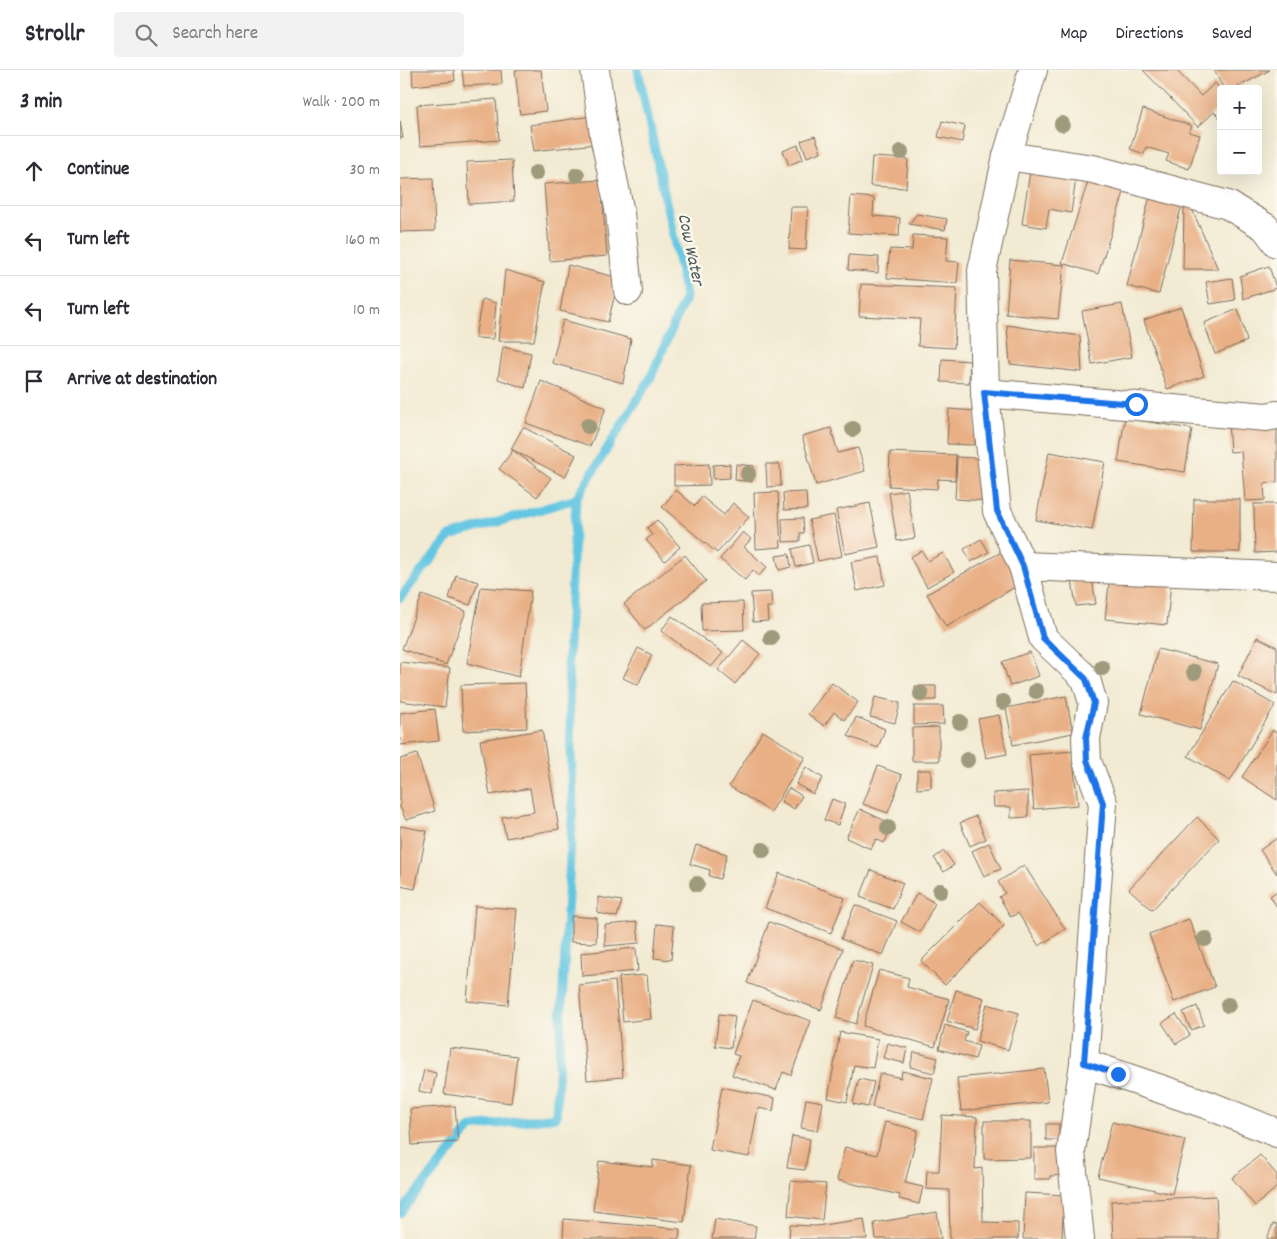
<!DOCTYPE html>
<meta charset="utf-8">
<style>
:root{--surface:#fff;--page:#f2f2f3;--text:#2b2b33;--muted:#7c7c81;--line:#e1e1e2}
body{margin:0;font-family:Dekko,sans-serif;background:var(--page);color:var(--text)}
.controls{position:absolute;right:15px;top:15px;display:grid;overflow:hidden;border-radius:5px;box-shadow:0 5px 20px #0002}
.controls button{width:45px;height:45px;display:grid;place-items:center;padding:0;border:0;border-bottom:1px solid var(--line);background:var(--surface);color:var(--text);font:25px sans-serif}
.stop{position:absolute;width:15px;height:15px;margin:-11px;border:4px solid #1a73e8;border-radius:50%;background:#fff}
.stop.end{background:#1a73e8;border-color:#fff;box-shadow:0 1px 5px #0008}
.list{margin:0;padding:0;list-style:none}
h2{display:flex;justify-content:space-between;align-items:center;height:65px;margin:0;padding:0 20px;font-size:21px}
h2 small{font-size:16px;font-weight:400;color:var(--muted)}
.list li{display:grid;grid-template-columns:32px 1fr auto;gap:15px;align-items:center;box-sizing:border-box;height:70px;padding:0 20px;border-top:1px solid var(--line)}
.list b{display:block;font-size:19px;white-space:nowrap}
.list em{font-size:16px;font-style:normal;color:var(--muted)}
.icon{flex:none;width:28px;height:28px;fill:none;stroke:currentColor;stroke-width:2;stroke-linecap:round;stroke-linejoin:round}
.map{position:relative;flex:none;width:877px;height:1169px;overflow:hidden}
header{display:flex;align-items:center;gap:30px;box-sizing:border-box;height:70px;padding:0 25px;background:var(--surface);border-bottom:1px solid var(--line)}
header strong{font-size:24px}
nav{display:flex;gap:28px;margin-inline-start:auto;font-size:18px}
.search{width:350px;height:45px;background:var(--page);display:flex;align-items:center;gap:12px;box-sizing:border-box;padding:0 18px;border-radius:5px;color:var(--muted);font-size:19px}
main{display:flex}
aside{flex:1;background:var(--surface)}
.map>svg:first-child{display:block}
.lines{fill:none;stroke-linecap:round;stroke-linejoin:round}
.stream{stroke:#64c6e2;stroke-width:9}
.building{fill:#e9b086}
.street-casing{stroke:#7b6d5d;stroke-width:30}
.street{stroke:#fff;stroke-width:28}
.tree{fill:#9e9a7c}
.route{stroke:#1a73e8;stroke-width:6}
.labels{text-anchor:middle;stroke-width:5;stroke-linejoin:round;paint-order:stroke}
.water-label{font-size:18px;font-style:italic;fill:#475959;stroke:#fbf7ec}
</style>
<header>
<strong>Strollr</strong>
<div class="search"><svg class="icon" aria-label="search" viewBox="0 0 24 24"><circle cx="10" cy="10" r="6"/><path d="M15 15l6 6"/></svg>Search here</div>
<nav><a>Map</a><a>Directions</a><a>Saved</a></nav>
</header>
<main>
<aside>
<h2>3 min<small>Walk · 200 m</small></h2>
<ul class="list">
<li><svg class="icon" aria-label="ahead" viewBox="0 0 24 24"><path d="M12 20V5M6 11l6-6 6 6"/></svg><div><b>Continue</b></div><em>30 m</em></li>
<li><svg class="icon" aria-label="left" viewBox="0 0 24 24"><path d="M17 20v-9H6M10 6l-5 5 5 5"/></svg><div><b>Turn left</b></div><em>160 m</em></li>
<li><svg class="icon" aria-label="left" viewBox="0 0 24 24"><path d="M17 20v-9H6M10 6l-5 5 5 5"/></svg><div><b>Turn left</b></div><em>10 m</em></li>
<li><svg class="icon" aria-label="arrive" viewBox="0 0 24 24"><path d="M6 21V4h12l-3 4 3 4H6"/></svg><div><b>Arrive at destination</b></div></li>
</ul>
</aside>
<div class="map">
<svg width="877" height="1169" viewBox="0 0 877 1169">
<rect width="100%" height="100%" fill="#fbf7ec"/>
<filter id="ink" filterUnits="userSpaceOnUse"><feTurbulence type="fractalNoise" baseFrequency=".02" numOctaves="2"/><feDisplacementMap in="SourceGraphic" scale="10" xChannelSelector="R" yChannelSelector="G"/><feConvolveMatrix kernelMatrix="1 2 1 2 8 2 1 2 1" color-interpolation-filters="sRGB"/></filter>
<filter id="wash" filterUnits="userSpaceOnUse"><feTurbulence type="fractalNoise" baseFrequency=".0096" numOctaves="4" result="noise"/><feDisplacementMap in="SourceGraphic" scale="20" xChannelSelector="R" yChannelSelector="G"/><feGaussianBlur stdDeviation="1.12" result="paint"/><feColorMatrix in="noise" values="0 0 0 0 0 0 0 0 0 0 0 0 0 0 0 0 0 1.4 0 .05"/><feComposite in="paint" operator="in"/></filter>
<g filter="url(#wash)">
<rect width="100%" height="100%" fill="#f2ead2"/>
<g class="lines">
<!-- stream -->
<g class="stream">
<path d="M0,528L50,466L176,429"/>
<path d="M0,1143L71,1057L156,1047L173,733L168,591L176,429L250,309L286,226L238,0"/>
</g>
</g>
<g id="blocks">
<!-- building -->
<g class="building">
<path d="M12,0H54L55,11L13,16Z"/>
<path d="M62,0H101L102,14L64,16Z"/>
<path d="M115,0H141L146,41L120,44Z"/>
<path d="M743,0H776L801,26L815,13L821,20V49L814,42L798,57Z"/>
<path d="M814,0H870L834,19H824Z"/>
<path d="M96,29L99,70L20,76L17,35Z"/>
<path d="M743,39L792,56L789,62L800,65L789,99L766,91L769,84L746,77L744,84L730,79Z"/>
<path d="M192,46L196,74L134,81L130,55Z"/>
<path d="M0,51L3,68H0Z"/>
<path d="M542,51L565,56L562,72L538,67Z"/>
<path d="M415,66L421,82L407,87L401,71Z"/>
<path d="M398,75L403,89L389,95L383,81Z"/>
<path d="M472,87L508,89L506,118L470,116Z"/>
<path d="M112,90L114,131L69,134L67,92Z"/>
<path d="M630,101L676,108L671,143L649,139L646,158L622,154Z"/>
<path d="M691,102L727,113L698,204L662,193Z"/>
<path d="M33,108L35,161L0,162V109Z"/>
<path d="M201,110L207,186L150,191L144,114Z"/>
<path d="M752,118L784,127L759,224L727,216Z"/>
<path d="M451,126L474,128L473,146L500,148L499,166L448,163Z"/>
<path d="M784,135L791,137L818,199H783Z"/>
<path d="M391,137H408L406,180L389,179Z"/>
<path d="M517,144L547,149L545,160L509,154Z"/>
<path d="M513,165L548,167L546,191L559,192L557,213L487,208L490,179L512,180Z"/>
<path d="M449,185L479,187L478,203L448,200Z"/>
<path d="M610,190L664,195L658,249L606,244Z"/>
<path d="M168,195L219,208L208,252L160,241Z"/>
<path d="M869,196L876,218L843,229L840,206Z"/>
<path d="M105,200L145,212L134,271H98Z"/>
<path d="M832,208L835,230L810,234L806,212Z"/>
<path d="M461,214L557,218L554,278L518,276L520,249L459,246Z"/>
<path d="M82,229L96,233L93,269L75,268Z"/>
<path d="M722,234L732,287L692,294L682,241Z"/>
<path d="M781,237L804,306L767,319L744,250Z"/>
<path d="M838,239L847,271L815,284L804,253Z"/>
<path d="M163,250L231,269L223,313L152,293Z"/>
<path d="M607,255L680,266L682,302L610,294Z"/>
<path d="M103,277L131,283L125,318L98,309Z"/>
<path d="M542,289L570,291L569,313L541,312Z"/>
<path d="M141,311L206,338L190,376L126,353Z"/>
<path d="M549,339L576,341L575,375L547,374Z"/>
<path d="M725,348L792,359L785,402L718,392Z"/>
<path d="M877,348V412L864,413L865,430L845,431L841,381L830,382L828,351Z"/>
<path d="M123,357L176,385L165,407L111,379Z"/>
<path d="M431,358L438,383L458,378L465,401L416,415L402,366Z"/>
<path d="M113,380L151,408L137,427L99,399Z"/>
<path d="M490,382L556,385L555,410L538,409L537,419L489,416Z"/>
<path d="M649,382L705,392L692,460L636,450Z"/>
<path d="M557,387L590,389L588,431L555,429Z"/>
<path d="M309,394L310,415L274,416V396Z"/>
<path d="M330,394V408L313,409V395Z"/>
<path d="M336,394L354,396L352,412L335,410Z"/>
<path d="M366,394H380L381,416L367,417Z"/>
<path d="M276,420L295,436L302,427L324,445L333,433L349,447L317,483L262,437Z"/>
<path d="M507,420L515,468L497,471L489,423Z"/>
<path d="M378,422L381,477L356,479L354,423Z"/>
<path d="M406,422L407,439L384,440L383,423Z"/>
<path d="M794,429H840V482H793Z"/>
<path d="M470,433L479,477L445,484L436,440Z"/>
<path d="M854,434H877V482L855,483Z"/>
<path d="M434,445L442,486L418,491L409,450Z"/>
<path d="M403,448L404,463H400V471L383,472L382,449Z"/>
<path d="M257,450L280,477L265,491L246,470L252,465L247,458Z"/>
<path d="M343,462L351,469L344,477L367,497L359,506L353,500L345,510L320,489Z"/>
<path d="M581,469L589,482L571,492L564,479Z"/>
<path d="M409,475L413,493L396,497L392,479Z"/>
<path d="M522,481L528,491L543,483L554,502L527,517L510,487Z"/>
<path d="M603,481L622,513L546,557L527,524Z"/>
<path d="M389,484L391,497L379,500L376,486Z"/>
<path d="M285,485L306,511L245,560L224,534Z"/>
<path d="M480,487L485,515L457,521L451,492Z"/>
<path d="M691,502L696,534L676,536L671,504Z"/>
<path d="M56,505L78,512L70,535L49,528Z"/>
<path d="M710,506L771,511L767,555L705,549Z"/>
<path d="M81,517L131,521L119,607L67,593Z"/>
<path d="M371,522L372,537H367L368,551L353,552L351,523Z"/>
<path d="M22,525L66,541L46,595L2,579Z"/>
<path d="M343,532L344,560L302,561L301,533Z"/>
<path d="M272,546L323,583L311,597L261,561Z"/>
<path d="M857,567L877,577V625L838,606Z"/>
<path d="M343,570L360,584L335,614L318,600Z"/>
<path d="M238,578L252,585L238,615L223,608Z"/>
<path d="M758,579L818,594L800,660L741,644Z"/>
<path d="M630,582L639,606L610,616L602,592Z"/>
<path d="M0,592L50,598L45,637L0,631Z"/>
<path d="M833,611L875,635L830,711L788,686Z"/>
<path d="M125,613L127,658L63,661L61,615Z"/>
<path d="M432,613L458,632L444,650L434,642L424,656L408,644Z"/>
<path d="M515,616H536V630H516Z"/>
<path d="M666,626L673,663L613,675L606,638Z"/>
<path d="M475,627L500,633L495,653L470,647Z"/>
<path d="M514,636H543L544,654L514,655Z"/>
<path d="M35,639L39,671L0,675V643Z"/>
<path d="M599,645L607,684L586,688L578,649Z"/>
<path d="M456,647L485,659L478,678L448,666Z"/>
<path d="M539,657V691H512V658Z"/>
<path d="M142,660L159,759L106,768L102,747L134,742L130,718L90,725L80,670Z"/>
<path d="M873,660L877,663V730L842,707Z"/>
<path d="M363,661L405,687L371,742L329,716Z"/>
<path d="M672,681L678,735L634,739L629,685Z"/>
<path d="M17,684L35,741L6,750L0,737V689Z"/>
<path d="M478,696L502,705L488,743L463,734Z"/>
<path d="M406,697L423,708L413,724L396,714Z"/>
<path d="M517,700H531V718L517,719Z"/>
<path d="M389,718L402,726L394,739L381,731Z"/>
<path d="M628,721V747L611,748V737H594L593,723Z"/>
<path d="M432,729L445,734L438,755L424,750Z"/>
<path d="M460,739L494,755L484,773L476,769L471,779L446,768Z"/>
<path d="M576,746L586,769L570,776L560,753Z"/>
<path d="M797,747L819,769L752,840L729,819Z"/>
<path d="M0,756L27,761L15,819L0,816Z"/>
<path d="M877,768V804L860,780Z"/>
<path d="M589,773L601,799L584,806L572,781Z"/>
<path d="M296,775L327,784L320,809L309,806L310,800L290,794Z"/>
<path d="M544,781L554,795L544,802L534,788Z"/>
<path d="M624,795L665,859L639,876L618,843L611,847L599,827L605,823L598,812Z"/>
<path d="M471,800L503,813L493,839L460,827Z"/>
<path d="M379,803L445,828L431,863L365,838Z"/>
<path d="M877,821V837L870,826Z"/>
<path d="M517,823L535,833L520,862L501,852Z"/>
<path d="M198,827L222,831L217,847L198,843Z"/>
<path d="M580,832L604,856L545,915L521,891Z"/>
<path d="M455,835L497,851L483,885L441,869Z"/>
<path d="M75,836L117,839L108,935L67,931Z"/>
<path d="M171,846L197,848L196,873L171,872Z"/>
<path d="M789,849L815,917L774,932L749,864Z"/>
<path d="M237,852L239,873L205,876V855Z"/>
<path d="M369,852L443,879L421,940L347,913Z"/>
<path d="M257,854L274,856L271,890L254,888Z"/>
<path d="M236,878L238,901L182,906L181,883Z"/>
<path d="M453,890L473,895L456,954L436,948Z"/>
<path d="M479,900L509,908L507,917L549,929L535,977L463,956Z"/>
<path d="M247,905L251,949L223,952L219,907Z"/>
<path d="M215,911L223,1007L187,1010L179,915Z"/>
<path d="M556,920L584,928L575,959L547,951Z"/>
<path d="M353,930L411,951L391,1005L383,1002L376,1020L332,1005L339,986L333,984Z"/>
<path d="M587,934L619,943L608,980L577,971Z"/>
<path d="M797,936L804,955L791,960L783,942Z"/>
<path d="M319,944L335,946L331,978L315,976Z"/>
<path d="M776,944L790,965L776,974L762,953Z"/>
<path d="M545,955L567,962L564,971L579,976L575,989L539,979Z"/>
<path d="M440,962L478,969L473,998L454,995L447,1032L428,1028Z"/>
<path d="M487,973L507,978L504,993L483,988Z"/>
<path d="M50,978L117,986L111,1033L44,1024Z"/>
<path d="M514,982L538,988L534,1003L510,997Z"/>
<path d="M644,999L648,1032L561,1041L557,1008Z"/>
<path d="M24,1000L36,1003L32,1024L19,1021Z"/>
<path d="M502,1001L533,1008L523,1049L472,1037L480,1003L501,1008Z"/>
<path d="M459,1009L474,1012L468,1037L453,1034Z"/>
<path d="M322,1017L375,1028L373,1041L358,1038L349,1087L310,1080Z"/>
<path d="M406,1029L423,1032L418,1061L401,1058Z"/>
<path d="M55,1036L58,1072L12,1075L10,1039Z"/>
<path d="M542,1045L577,1047L575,1099L582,1098L583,1152L618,1153V1169H550L549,1120L526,1119L527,1101H539Z"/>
<path d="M584,1051H631V1088L584,1089Z"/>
<path d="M485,1052L518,1060L505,1113L523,1117L519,1134L499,1129L500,1125L437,1110L445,1077L477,1085Z"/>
<path d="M712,1052L785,1070L772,1124L698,1107Z"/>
<rect x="646" y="1054" width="13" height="16"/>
<path d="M392,1066L410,1069L405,1100L387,1098Z"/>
<path d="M634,1078H664V1105L650,1106V1109H634Z"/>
<path d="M860,1085L877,1105V1117L855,1136L832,1108Z"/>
<path d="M253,1090L291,1095L284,1152L193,1141L199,1091L253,1097Z"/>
<path d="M391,1111L426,1114L422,1150L388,1146Z"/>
<path d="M625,1123L664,1125L662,1169H623Z"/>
<path d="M816,1126L818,1169H713L711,1131Z"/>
<path d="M537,1142L541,1169H476L474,1153Z"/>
<path d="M164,1149L280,1159L279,1169H163Z"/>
<path d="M315,1149L356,1156L354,1169H312Z"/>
<path d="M464,1149L467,1169H389L390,1155L416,1156Z"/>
<path d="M873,1154L877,1155V1169H867Z"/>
</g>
</g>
</g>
<g filter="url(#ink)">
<use href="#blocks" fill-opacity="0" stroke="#7b6d5d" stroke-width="1"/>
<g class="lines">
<defs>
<g id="street">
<path d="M195,0L204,65L220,143L228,221"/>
<path d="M633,0L607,86L582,201L585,323L597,441L623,496L643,568L686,609L693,633L686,668L687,691L703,733L684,993L671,1082L680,1169"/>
<path d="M607,86L693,99L828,135L865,157L877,173"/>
<path d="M585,323L866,347L877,345"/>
<path d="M623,496L877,506"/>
<path d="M684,993L808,1035L877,1063"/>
</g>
</defs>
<!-- street casing -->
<use href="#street" class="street-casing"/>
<!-- street -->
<use href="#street" class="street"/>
</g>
<!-- trees -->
<g class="tree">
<circle cx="662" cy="54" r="8"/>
<circle cx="501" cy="82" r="8"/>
<circle cx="136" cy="103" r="8"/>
<circle cx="177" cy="105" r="8"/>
<circle cx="188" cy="356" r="8"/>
<circle cx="453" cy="359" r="8"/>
<circle cx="348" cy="404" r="8"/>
<circle cx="371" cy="568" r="8"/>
<circle cx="702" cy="598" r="8"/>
<circle cx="794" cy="602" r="8"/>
<circle cx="636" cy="621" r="8"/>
<circle cx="521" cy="624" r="8"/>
<circle cx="603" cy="632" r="8"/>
<circle cx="560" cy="652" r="8"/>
<circle cx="567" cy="690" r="8"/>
<circle cx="488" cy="758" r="8"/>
<circle cx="363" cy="780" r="8"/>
<circle cx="297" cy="814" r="8"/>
<circle cx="540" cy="821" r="8"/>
<circle cx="805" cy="869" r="8"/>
<circle cx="828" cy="935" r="8"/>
</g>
</g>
<g class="lines" filter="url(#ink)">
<!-- route -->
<path class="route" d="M718,1004L684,993L703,733L687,690L686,668L694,633L686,609L643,568L623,496L597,441L584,322L736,334"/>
</g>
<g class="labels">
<!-- water labels -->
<g class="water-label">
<text transform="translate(292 179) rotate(78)" y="6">Cow Water</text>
</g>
</g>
</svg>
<div class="controls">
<button>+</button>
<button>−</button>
</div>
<div class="stop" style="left:736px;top:334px"></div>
<div class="stop end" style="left:718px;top:1004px"></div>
</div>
</main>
